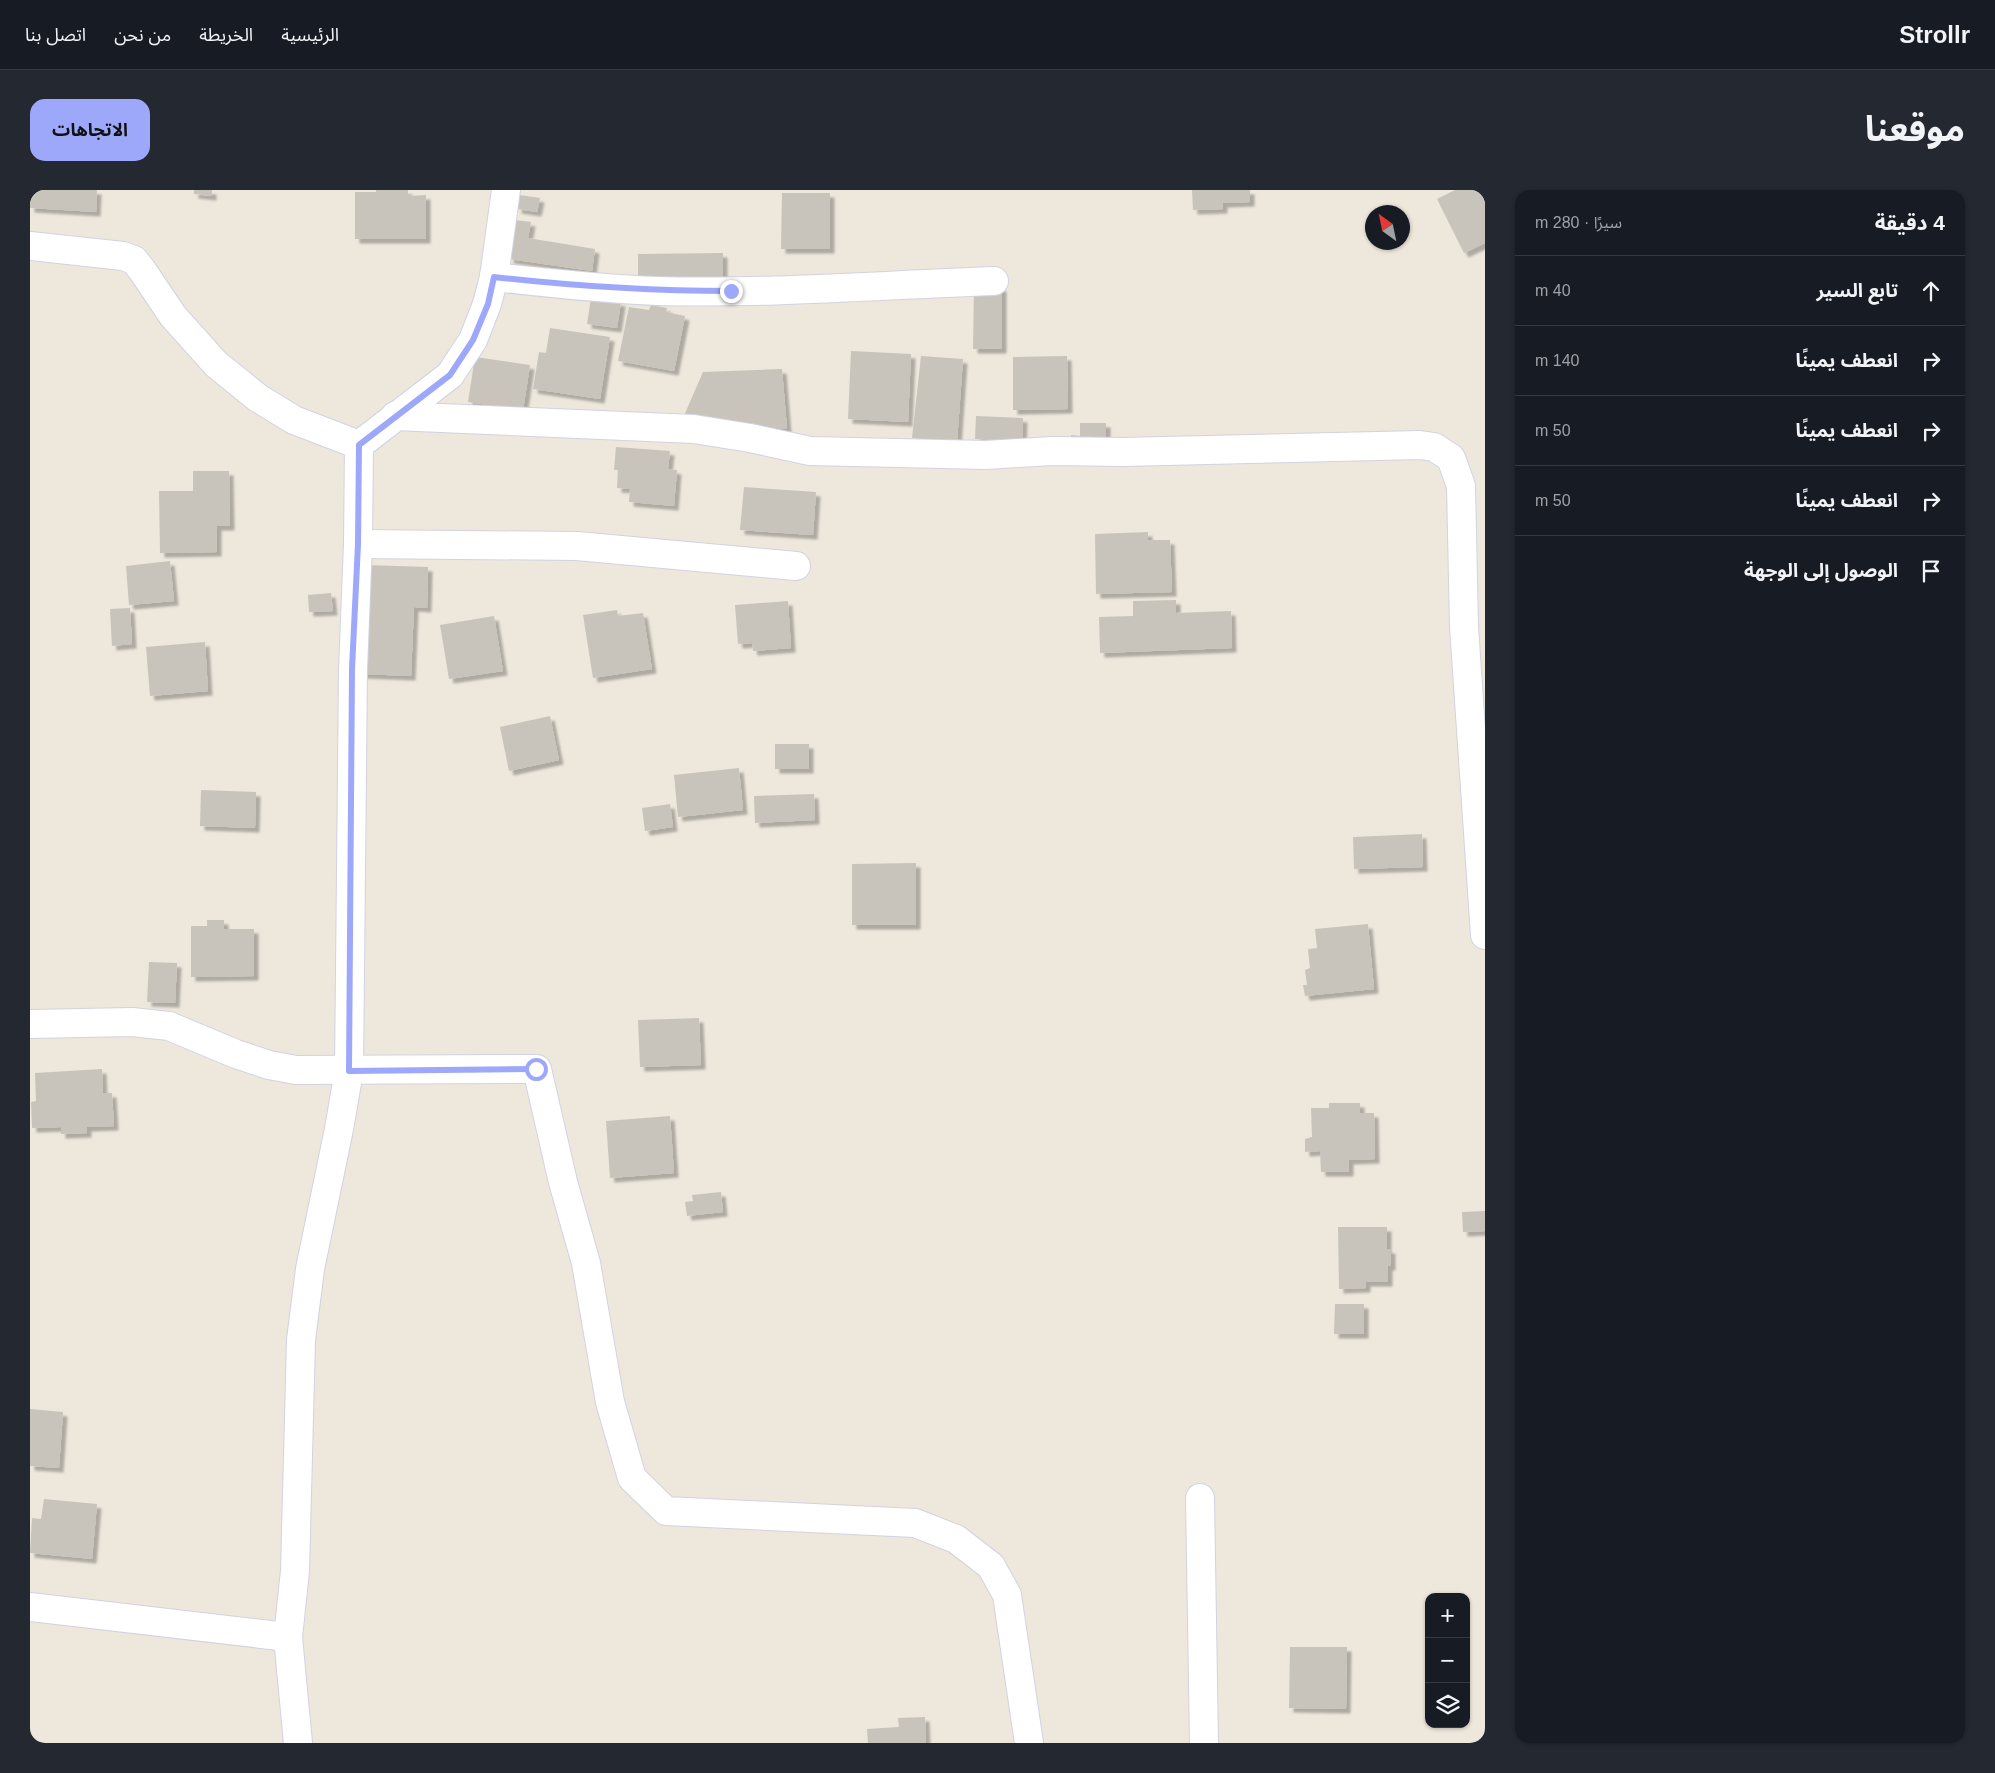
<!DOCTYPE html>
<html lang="ar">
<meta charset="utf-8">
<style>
:root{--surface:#171b24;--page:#242831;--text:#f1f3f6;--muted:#9ea1a6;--line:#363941;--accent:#9ea8fa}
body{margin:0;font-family:Helvetica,"Noto Sans Arabic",sans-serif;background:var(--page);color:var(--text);direction:rtl}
.controls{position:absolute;right:15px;bottom:15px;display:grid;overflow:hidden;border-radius:10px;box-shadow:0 1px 4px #0004}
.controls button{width:45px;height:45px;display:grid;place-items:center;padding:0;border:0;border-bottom:1px solid var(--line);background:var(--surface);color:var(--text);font:25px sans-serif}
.compass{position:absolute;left:1335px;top:15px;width:45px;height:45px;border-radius:50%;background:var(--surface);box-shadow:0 1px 4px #0004;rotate:327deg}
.stop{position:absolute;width:15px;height:15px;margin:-11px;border:4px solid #9ea8fa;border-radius:50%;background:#fff}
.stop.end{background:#9ea8fa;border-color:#fff;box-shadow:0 1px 5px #0008}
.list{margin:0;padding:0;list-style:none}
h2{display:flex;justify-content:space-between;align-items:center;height:65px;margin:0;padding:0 20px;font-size:21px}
h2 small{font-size:16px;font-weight:400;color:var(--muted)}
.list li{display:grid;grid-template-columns:32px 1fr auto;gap:15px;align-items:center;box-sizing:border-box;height:70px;padding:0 20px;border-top:1px solid var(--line)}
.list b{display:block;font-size:19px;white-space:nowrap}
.list em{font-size:16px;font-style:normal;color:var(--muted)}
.icon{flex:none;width:28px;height:28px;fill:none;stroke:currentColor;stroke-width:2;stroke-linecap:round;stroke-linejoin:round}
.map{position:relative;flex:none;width:1455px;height:1553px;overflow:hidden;direction:ltr;border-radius:15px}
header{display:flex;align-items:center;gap:30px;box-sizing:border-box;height:70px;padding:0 25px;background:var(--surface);border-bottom:1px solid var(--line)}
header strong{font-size:24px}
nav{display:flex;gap:28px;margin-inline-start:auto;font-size:18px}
.intro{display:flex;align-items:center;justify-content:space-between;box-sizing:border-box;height:120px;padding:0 30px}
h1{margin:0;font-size:35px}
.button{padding:12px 22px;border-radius:15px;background:var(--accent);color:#111;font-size:18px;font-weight:700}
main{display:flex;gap:30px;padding:0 30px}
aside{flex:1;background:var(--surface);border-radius:15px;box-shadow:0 1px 4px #0004}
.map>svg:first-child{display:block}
.building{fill:#c8c4bc;filter:url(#shadow)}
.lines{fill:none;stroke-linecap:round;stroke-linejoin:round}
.street-casing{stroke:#d1d3e3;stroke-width:30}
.street{stroke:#fff;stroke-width:28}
.route{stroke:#9ea8fa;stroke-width:6}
</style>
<header>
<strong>Strollr</strong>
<nav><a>الرئيسية</a><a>الخريطة</a><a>من نحن</a><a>اتصل بنا</a></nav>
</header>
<div class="intro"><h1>موقعنا</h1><a class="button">الاتجاهات</a></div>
<main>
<aside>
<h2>4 دقيقة<small>سيرًا · 280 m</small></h2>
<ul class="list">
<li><svg class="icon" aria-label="ahead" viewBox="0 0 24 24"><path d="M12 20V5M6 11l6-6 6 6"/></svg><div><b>تابع السير</b></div><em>40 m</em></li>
<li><svg class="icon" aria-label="right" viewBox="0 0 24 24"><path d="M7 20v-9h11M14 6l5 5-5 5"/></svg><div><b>انعطف يمينًا</b></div><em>140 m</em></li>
<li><svg class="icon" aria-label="right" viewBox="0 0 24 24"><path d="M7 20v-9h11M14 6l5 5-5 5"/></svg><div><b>انعطف يمينًا</b></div><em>50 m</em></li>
<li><svg class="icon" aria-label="right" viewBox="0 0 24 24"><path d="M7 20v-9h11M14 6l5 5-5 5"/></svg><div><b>انعطف يمينًا</b></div><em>50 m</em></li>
<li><svg class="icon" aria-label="arrive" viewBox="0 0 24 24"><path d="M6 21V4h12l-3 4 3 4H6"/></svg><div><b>الوصول إلى الوجهة</b></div></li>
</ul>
</aside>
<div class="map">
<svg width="1455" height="1553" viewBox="0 0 1455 1553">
<defs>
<filter id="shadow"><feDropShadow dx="4.5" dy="4.5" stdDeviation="1" flood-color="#0004"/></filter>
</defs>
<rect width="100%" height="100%" fill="#ede7dc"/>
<!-- building -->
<g class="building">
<path d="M0,0H67L66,22L0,18Z"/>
<path d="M164,0H182V6L164,4Z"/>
<path d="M346,0H378V6L396,5V49H325V2H346Z"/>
<path d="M1162,0H1220V12L1193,13V19L1163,20Z"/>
<path d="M1425,0H1455V53L1434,63L1407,9Z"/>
<path d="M752,3H800V59H751Z"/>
<path d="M489,5L510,8L507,22L487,19Z"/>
<path d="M485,30L501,32L498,48L565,59L562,81L479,69Z"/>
<path d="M693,63V88H608V64Z"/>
<path d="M944,97H972V159H943Z"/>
<path d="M561,108L591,112L587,138L557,134Z"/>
<path d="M621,115L637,118L636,122L655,126L644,181L588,171L599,117L619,120Z"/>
<path d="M520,138L580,147L570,209L503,199L509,162L516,163Z"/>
<path d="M821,161L881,164L878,232L818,229Z"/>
<path d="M891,166L933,169L927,252L882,248Z"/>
<path d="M1037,166L1038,219L983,220V167Z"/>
<path d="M445,167L500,175L493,220L438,212Z"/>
<path d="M752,179L757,239L653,228L673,182Z"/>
<path d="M946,226L993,228L992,251L945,249Z"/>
<path d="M1050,233H1076V255L1041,254V245L1050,246Z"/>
<path d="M586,257L640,261L638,279L647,280L644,316L599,312L600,299L587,298L588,280H584Z"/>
<path d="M163,281H199L200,336H187V362L130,363L129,301H163Z"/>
<path d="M714,297L786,302L783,345L710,340Z"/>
<path d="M1118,342V350H1140L1142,402L1066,404L1065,344Z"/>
<path d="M140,371L144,411L99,415L96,376Z"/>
<path d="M336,375L398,377L397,418L384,417L381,486L331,484Z"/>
<path d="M301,403L303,421L279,422L278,405Z"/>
<path d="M1146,410V423L1201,421L1202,458L1070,463L1069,427L1103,426V411Z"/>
<path d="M758,411L761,458L723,461L722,453L708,454L705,415Z"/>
<path d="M100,418L102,454L82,456L80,419Z"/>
<path d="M587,420L588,426L613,423L622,479L563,488L553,425Z"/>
<path d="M464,426L473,481L419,489L410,435Z"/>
<path d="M175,452L178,501L120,506L116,457Z"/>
<path d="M520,526L529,570L479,581L470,537Z"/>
<rect x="745" y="554" width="34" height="25"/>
<path d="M709,578L713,620L648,627L644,585Z"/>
<path d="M171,600L226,602L225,638L170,636Z"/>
<path d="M784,604L785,630L725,633L724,606Z"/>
<path d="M640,614L643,637L615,641L612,618Z"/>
<path d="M1392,644L1393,677L1324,679L1323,647Z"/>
<path d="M886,673V735H822V674Z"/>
<path d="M177,730H194V739H224V786L161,787V736H177Z"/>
<path d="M1338,734L1344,799L1275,806L1273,795H1277L1275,780L1280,778L1278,759L1287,758L1285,739Z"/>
<path d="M119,772L147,773L145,813L117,812Z"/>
<path d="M669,828L671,875L610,877L608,830Z"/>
<path d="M72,879L73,903H82L84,936L57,937V943L31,944V937L2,938L1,912L6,911L5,883Z"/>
<path d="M1299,913H1330V923H1344L1345,969L1319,970V982H1291L1290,961L1275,962V949L1282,947L1281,918H1299Z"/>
<path d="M640,926L644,983L580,988L576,931Z"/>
<path d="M691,1002L693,1022L657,1026L655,1012L663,1011L662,1005Z"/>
<path d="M1455,1021V1041L1433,1042L1432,1022Z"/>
<path d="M1308,1037H1357V1059H1361V1076H1358V1092H1336V1098L1309,1099Z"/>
<path d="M1305,1114H1334V1144H1304Z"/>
<path d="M0,1219L33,1222L29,1278L0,1276Z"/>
<path d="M14,1309L67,1314L62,1369L0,1363L2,1328L11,1329Z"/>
<path d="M1260,1457H1317L1316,1519L1259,1518Z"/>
<path d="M895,1527L896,1553H838L837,1539L869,1537L868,1528Z"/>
</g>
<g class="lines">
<defs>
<g id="street">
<path d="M0,56L93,66L104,70L112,80L143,126L186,174L228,208L264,230L329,255"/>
<path d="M464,87C518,93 573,99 627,101C739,104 852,95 964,91"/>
<path d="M365,226L664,239L720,248L780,261L956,265L1022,261L1092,262L1390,255L1404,257L1421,268L1431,296L1434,437L1455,745"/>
<path d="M328,354L547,356L766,376"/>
<path d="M0,834L102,832L139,836L206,864L239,875L266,880L507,879L533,992L556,1073L580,1212L602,1288L636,1321L885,1333L926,1349L961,1376L977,1405L999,1553"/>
<path d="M1170,1308L1174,1553"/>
<path d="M0,1417L258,1447"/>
<path d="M268,1553L258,1447L265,1381L271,1150L280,1079L309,939L319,881L323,479L328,354L329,255L420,185L443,150L457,114L464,87L476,0"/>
</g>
</defs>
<!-- street casing -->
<use href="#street" class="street-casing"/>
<!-- street -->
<use href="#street" class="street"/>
</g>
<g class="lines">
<!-- route -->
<path class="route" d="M506,879L319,881L322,479L328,354L329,255L420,185L443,150L458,114L464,87C543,96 622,101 701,101"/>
</g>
</svg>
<div class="controls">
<button>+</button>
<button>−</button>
<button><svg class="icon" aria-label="layers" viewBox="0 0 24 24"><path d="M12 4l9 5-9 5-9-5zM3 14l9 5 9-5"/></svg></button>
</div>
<svg class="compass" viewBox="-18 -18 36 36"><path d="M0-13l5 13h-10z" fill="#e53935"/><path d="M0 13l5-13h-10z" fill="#9ea1a6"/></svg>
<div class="stop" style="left:506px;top:879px"></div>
<div class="stop end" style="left:701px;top:101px"></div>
</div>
</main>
